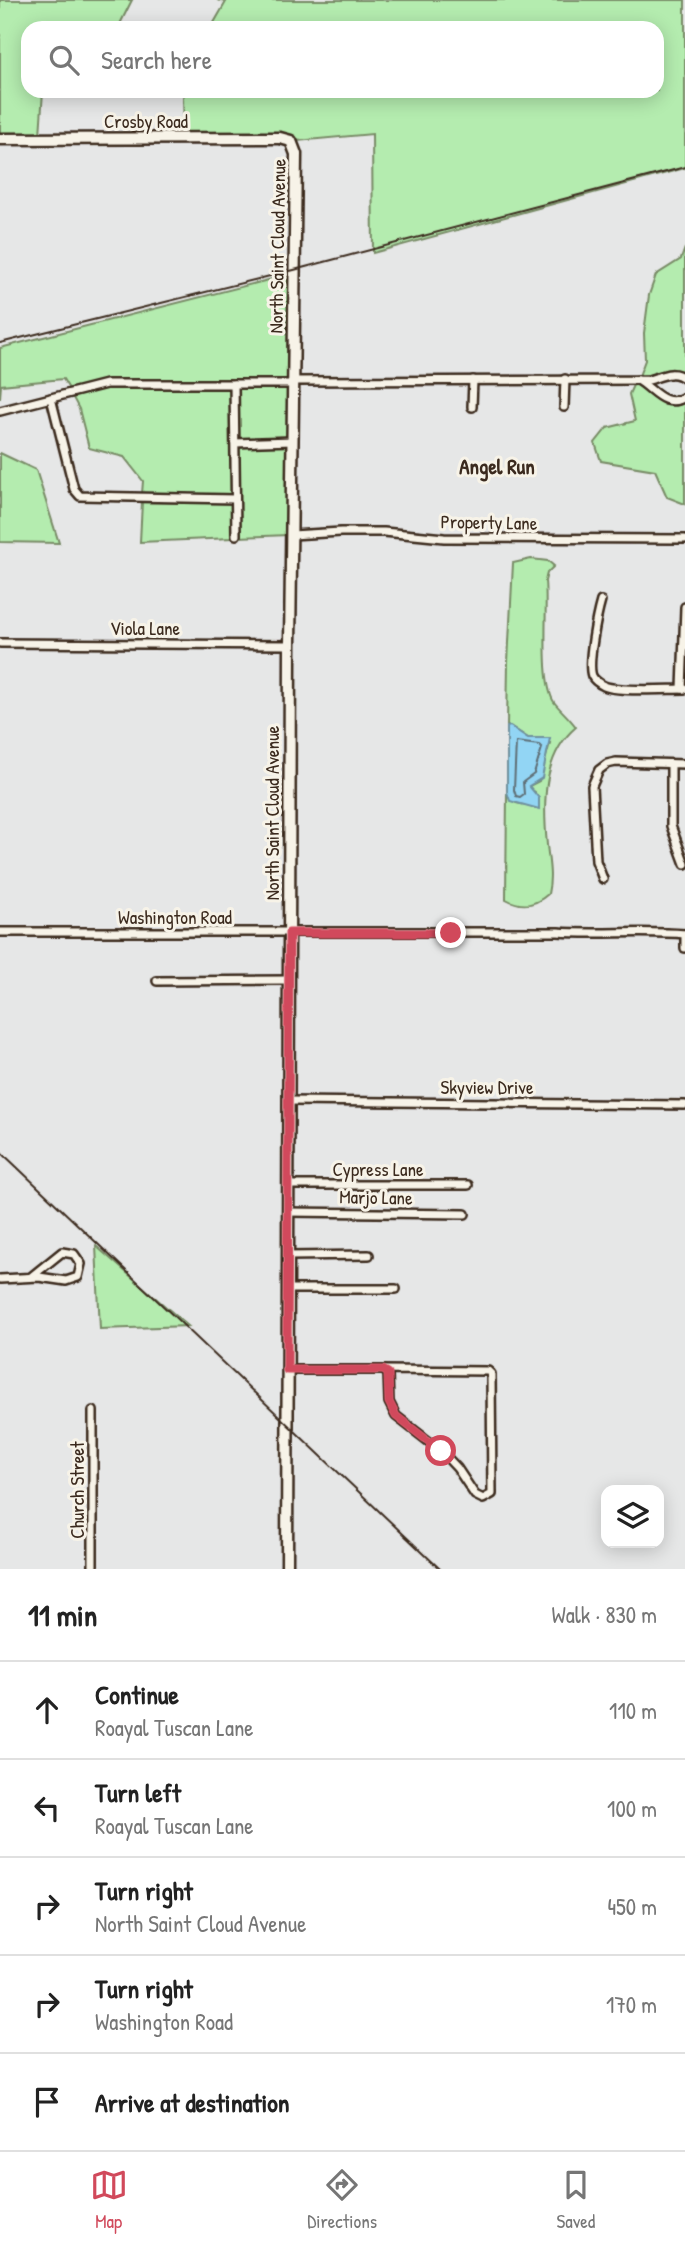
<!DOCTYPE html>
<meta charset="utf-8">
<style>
:root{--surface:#fff;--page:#f6f6f6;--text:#222;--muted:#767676;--line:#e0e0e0;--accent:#d1495b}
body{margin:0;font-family:"Patrick Hand",sans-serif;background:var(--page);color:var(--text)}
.controls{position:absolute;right:21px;bottom:21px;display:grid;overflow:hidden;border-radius:14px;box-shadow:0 4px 18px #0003}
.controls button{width:63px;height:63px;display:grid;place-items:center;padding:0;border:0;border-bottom:2px solid var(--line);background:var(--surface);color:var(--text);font:35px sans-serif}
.stop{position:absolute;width:21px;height:21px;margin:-16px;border:5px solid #d1495b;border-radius:50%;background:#fff}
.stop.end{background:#d1495b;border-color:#fff;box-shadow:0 2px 7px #0008}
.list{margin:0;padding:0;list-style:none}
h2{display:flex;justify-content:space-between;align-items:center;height:91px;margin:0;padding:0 28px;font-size:30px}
h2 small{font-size:23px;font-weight:400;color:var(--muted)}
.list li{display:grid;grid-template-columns:46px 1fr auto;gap:21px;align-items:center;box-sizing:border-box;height:98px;padding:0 28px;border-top:2px solid var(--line)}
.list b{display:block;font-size:26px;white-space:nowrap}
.list p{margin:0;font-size:23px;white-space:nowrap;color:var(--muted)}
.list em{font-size:23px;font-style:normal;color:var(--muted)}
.icon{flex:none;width:38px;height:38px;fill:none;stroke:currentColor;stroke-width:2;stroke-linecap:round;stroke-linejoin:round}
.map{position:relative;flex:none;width:685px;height:1569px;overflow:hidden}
.search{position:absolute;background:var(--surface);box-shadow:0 4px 18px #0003;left:21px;right:21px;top:21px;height:77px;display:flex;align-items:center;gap:18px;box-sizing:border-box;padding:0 24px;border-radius:21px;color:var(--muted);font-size:26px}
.sheet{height:581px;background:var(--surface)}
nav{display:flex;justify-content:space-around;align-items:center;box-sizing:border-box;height:98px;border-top:2px solid var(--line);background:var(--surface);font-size:19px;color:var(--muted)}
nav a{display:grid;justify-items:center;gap:4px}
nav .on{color:var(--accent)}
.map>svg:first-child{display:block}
.green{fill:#b4ecaf;stroke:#788b66;stroke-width:2}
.water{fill:#92d5f4;stroke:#6f919e;stroke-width:2}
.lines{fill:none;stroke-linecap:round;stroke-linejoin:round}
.shore{stroke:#5e6e74;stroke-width:2}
.street-casing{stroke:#3b2a1e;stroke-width:12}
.secondary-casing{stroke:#3b2a1e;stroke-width:15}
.street{stroke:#f7f3e8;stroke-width:7}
.secondary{stroke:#f7f3e8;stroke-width:10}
.rail{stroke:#3b2a1e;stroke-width:2}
.route{stroke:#d1495b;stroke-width:9}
.labels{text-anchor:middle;stroke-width:6;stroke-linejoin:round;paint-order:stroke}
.street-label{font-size:19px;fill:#3b2a1e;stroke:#f7f3e8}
.neighbourhood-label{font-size:21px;font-weight:bold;fill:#3b2a1e;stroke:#f7f3e8}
</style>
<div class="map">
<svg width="685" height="1569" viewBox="0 0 685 1569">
<rect width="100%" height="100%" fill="#e6e7e7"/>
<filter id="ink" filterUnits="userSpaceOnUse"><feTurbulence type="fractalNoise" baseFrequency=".0143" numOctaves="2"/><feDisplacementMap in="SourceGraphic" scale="14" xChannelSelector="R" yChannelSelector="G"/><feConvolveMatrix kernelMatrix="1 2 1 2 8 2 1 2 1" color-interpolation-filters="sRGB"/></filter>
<g filter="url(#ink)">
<!-- green -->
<g class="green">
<path d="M0,0H132L118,28H28V91H43L40,135L0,136Z"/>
<path d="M217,0H685V168L373,253L372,134L297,141L293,137L184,135L183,97L186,91H657V28H211L226,2Z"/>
<path d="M685,248V374C669,365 655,376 639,376L645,360L644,333L649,295L656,275L681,259Z"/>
<path d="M288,275L290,380L106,381L69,389L63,379L1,385L0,398V348Z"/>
<path d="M634,383L652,394L665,405L685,402V504L667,497L655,470L601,461L595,443L607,428L635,421L629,394Z"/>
<path d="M106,388H231L232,495L142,494L143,481L124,457L89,448L79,409L72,396Z"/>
<path d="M238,388H290L289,437L238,439Z"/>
<path d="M289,445L288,535L239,537L238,446Z"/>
<path d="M0,453L36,470L59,543L0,542Z"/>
<path d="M142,502L232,503V538L140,542Z"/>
<path d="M531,559L548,561L554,566L547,573L545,581C548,609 540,680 554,702C561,711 569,717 576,727C542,756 543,804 547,845C549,863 552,877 548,894C535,906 522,908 506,899L507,792C514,810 522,800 536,808L535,792L529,788V786L539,781L550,743L528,738L510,726L507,727L508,662L513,563Z"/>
<path d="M96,1246L188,1326L100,1329Z"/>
</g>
<!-- water -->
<path class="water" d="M510,726L528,738H550L542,778L529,786L539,798V809L510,801L507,792V727Z"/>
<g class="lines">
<!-- shore -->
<path class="shore" d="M516,742L539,745L542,748L534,774L523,782L524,794L520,797L516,796L514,790Z"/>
<defs>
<g id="street">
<path d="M638,380C654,390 665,409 685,397"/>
<path d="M293,381L649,380C662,376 673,369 685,379"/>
<path d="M234,384L236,535"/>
<path d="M51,398L74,489L80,496L235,499"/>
<path d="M472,407L473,380"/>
<path d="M564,407L565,379"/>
<path d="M0,411L106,384H293"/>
<path d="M235,443L293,441"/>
<path d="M292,535L341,532H384L444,538L685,539"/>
<path d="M601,601C597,615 587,663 592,676C594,680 600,684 604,686C617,692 667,689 685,689"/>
<path d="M0,643L290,645"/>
<path d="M682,689L685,607"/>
<path d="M671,764V826L685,864"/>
<path d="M603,879L596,861L592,786L599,770L607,764L616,762L685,764"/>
<path d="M0,932H558C600,935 643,930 685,934"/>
<path d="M685,934V948"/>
<path d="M157,981L289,980"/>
<path d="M288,1101L685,1105"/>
<path d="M288,1185H468"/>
<path d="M287,1212L465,1214"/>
<path d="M288,1256L369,1255"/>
<path d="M0,1279L39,1277L66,1281L78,1277L81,1264L74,1254L62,1252L31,1277"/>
<path d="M287,1289H396"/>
<path d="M287,1370H383L388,1373L389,1402L396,1416L441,1451L457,1468L475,1495L483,1499L492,1494L491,1374L488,1371L383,1370"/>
<path d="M93,1569V1411"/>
</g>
<path id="secondary" d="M0,139L280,138L291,141L296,154L290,645L287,1569"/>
</defs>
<!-- street casing -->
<use href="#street" class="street-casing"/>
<!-- secondary casing -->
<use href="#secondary" class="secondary-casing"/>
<!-- street -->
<use href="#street" class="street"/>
<!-- secondary -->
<use href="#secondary" class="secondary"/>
<!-- rail -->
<g class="rail">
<path d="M0,343L294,270L685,167"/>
<path d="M0,1151L440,1569"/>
</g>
</g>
</g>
<g class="lines" filter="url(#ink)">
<!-- route -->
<path class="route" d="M441,1451L396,1416L389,1402L388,1373L383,1370H287L289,933H451"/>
</g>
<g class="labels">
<!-- street labels -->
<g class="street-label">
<text x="146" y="128">Crosby Road</text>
<text transform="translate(277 246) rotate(-89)" y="7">North Saint Cloud Avenue</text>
<text transform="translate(489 522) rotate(1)" y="7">Property Lane</text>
<text x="145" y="635">Viola Lane</text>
<text transform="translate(272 813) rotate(-90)" y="7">North Saint Cloud Avenue</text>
<text x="175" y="924">Washington Road</text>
<text x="487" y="1094">Skyview Drive</text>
<text x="378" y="1176">Cypress Lane</text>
<text transform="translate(376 1197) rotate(1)" y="7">Marjo Lane</text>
<text transform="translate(77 1490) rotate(-90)" y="7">Church Street</text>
</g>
<!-- neighbourhood labels -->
<g class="neighbourhood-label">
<text x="497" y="474">Angel Run</text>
</g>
</g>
</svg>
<div class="controls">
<button><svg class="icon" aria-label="layers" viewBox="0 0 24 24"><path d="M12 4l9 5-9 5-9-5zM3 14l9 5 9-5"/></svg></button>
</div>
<div class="stop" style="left:441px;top:1451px"></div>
<div class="stop end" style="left:451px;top:933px"></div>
<div class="search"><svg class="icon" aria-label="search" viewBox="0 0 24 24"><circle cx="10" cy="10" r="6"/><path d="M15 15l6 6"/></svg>Search here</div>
</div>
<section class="sheet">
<h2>11 min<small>Walk · 830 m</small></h2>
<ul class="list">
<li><svg class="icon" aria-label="ahead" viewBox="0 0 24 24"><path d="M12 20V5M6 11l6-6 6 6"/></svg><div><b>Continue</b><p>Roayal Tuscan Lane</p></div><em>110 m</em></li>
<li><svg class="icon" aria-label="left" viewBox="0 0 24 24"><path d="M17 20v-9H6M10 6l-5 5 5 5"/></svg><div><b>Turn left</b><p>Roayal Tuscan Lane</p></div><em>100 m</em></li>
<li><svg class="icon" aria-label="right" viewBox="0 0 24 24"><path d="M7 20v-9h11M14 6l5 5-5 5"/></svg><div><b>Turn right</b><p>North Saint Cloud Avenue</p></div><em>450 m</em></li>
<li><svg class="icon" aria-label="right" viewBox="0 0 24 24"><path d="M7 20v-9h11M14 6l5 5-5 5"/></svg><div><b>Turn right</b><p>Washington Road</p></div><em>170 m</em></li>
<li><svg class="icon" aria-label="arrive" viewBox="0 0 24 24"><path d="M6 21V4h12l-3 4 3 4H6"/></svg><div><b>Arrive at destination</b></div></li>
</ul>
</section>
<nav>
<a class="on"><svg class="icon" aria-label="map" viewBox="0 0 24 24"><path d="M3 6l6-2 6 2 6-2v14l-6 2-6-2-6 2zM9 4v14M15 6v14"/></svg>Map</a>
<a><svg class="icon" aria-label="directions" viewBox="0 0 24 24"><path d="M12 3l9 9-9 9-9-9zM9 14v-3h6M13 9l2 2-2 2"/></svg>Directions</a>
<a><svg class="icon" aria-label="saved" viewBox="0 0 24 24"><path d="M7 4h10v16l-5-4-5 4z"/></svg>Saved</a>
</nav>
